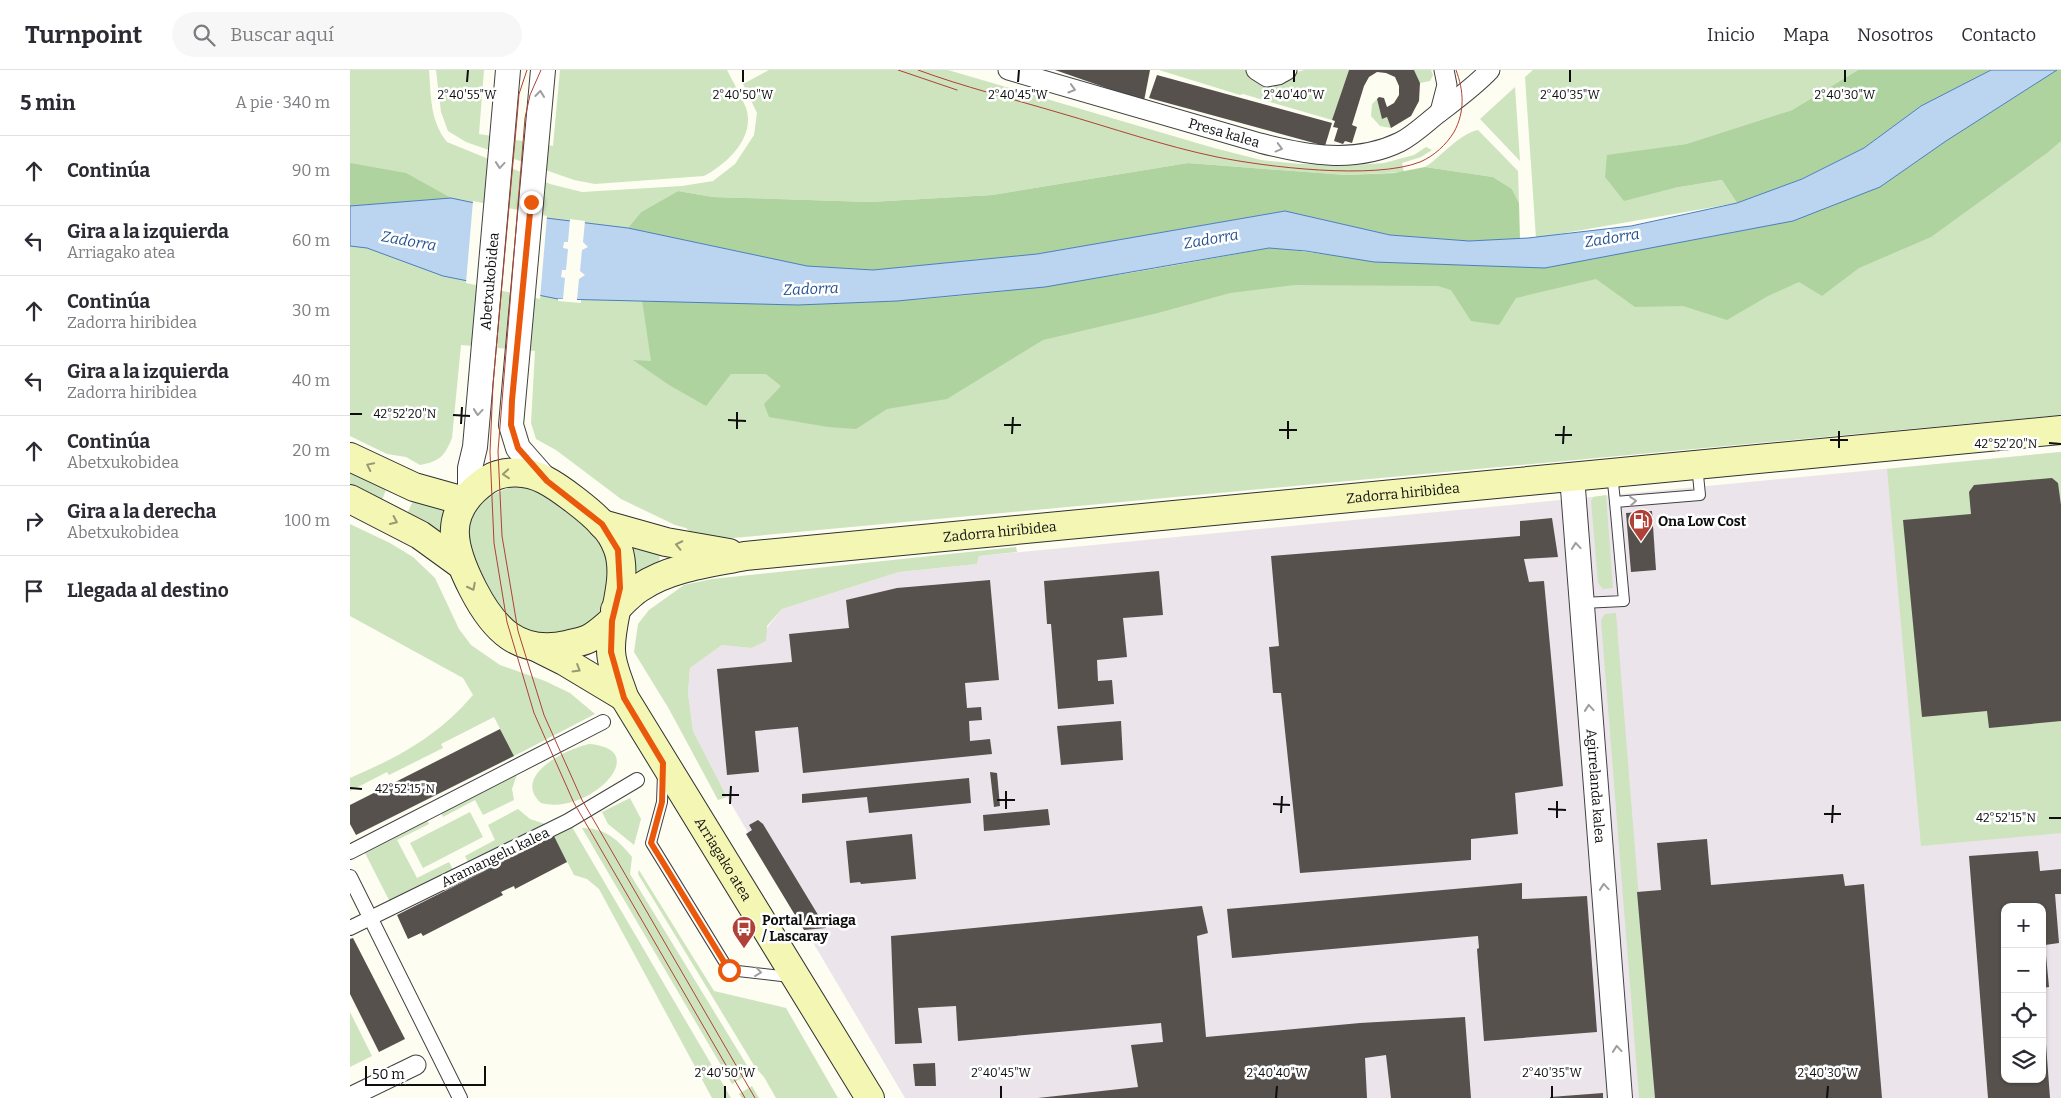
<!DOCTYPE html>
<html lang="es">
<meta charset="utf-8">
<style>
:root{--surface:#fff;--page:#f7f7f7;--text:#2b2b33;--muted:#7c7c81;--line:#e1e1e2}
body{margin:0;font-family:Bitter,serif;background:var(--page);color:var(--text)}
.controls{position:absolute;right:15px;bottom:15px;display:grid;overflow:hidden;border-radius:10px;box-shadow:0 1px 4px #0004}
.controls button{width:45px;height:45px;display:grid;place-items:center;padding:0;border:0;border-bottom:1px solid var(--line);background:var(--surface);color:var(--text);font:25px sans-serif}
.scale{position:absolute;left:15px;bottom:12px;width:121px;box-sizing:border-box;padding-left:5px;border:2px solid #0e0e0e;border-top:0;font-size:14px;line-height:18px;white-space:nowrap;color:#0e0e0e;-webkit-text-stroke:4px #fff;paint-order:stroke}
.stop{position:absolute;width:15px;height:15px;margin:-11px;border:4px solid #ea580c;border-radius:50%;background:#fff}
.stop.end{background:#ea580c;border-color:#fff;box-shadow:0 1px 5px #0008}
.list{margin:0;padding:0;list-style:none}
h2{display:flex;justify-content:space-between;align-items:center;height:65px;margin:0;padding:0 20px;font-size:21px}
h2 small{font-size:16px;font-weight:400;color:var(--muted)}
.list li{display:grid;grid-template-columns:32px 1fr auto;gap:15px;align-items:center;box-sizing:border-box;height:70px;padding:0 20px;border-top:1px solid var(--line)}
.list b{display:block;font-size:19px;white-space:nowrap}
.list p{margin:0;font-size:16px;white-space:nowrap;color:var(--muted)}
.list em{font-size:16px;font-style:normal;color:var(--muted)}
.icon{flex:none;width:28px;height:28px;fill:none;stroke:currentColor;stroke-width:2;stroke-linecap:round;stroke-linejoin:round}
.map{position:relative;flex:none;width:1711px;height:1028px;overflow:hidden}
header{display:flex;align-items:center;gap:30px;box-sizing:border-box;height:70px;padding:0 25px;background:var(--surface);border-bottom:1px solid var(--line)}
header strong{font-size:24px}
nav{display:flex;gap:28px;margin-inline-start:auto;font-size:18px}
.search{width:350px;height:45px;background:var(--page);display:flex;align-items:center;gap:12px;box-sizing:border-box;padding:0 18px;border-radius:28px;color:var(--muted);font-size:19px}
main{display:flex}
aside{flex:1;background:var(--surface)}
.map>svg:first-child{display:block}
.industrial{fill:#ece4eb;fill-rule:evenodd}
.green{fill:#cde4be}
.forest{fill:#afd39f}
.water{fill:#bbd4ef;stroke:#4b7fbe}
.pier{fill:#fdfdf1}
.building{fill:#56514c}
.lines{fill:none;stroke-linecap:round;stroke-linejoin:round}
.service-casing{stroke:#414141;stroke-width:12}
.pedestrian-casing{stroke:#414141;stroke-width:16}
.minor-casing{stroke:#414141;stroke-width:21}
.tertiary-casing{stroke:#414141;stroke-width:26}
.secondary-casing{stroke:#303030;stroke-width:30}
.service{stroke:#fff;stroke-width:10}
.pedestrian{stroke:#fff;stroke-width:14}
.minor{stroke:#fff;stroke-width:19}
.tertiary{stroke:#fff;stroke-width:24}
.secondary{stroke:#f4f6b4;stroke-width:28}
.tram{stroke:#af4136;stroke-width:1}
.oneway{stroke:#9f9f9f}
.oneway2{stroke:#989972}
.route{stroke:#ea580c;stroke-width:6}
.ticks{fill:none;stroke:#0e0e0e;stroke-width:2}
.labels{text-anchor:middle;stroke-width:5;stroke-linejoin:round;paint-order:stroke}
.street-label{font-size:14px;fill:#0e0e0e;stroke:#fff}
.poi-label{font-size:14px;font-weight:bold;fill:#0e0e0e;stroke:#fff;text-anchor:start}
.water-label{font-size:15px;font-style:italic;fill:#255392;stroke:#fff}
.ticks-label{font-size:12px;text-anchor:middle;fill:#0e0e0e;stroke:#fff;stroke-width:5;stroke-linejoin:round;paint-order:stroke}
</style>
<header>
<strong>Turnpoint</strong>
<div class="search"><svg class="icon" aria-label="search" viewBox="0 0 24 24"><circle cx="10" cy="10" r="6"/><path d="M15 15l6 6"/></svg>Buscar aquí</div>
<nav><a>Inicio</a><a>Mapa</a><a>Nosotros</a><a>Contacto</a></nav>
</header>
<main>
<aside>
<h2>5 min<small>A pie · 340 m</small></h2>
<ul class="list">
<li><svg class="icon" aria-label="ahead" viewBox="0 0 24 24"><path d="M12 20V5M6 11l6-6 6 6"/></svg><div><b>Continúa</b></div><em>90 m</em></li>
<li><svg class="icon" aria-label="left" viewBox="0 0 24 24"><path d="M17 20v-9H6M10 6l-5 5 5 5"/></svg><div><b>Gira a la izquierda</b><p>Arriagako atea</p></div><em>60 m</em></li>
<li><svg class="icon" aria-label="ahead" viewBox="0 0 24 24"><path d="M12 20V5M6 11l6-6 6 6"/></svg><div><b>Continúa</b><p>Zadorra hiribidea</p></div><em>30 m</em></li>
<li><svg class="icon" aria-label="left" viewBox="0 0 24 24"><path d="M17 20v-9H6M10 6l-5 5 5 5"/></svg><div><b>Gira a la izquierda</b><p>Zadorra hiribidea</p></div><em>40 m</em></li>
<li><svg class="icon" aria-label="ahead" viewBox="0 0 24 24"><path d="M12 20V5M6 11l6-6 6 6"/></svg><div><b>Continúa</b><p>Abetxukobidea</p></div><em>20 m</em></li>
<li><svg class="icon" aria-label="right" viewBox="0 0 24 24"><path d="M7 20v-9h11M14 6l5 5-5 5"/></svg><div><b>Gira a la derecha</b><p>Abetxukobidea</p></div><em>100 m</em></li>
<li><svg class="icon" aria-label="arrive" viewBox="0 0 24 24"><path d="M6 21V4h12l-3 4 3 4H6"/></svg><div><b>Llegada al destino</b></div></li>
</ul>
</aside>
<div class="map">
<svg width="1711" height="1028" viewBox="0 0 1711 1028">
<rect width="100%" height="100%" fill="#fdfdf1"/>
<!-- industrial -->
<path class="industrial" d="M1711,382V1028H555L377,727L343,661L338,623L340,598L372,575L401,578L432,539L549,502L627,494L629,486ZM1655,837H1692V1009H1655Z"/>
<!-- green -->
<g class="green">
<path d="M0,0H79C81,26 80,51 97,72L200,114L232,122L332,116L363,111L385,94L404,65L407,43L393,14L419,0H598L864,78L911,90L950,94L1007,95L1034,93L1064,85L1076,77L1082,80L1071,87L1052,93L1054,102L996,105L838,93L642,125L520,132L363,127L328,121L291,142L278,158L196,148L292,230L332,231L1340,171L1711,0V345L383,468L345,466L336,458L325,455L271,429L206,380L186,369L181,353L185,281L111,275L102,368C94,387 90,391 70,395L56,387L37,384L0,366Z"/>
<path d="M86,0H134L129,64L203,76L210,0H377C383,12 391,25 396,38C406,67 377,94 354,106L245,114L224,110L116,72L98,61L91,42Z"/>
<path d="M809,0H898L942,3L955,0H999L982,50L893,24L890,25Z"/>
<path d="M1064,0H1081L1083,5L1080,11L1070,13Z"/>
<path d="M1183,0H1508L1442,40L1336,74L1257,86L1324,118L1372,110L1387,133L1186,168L1175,7Z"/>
<path d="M1165,17L1170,91L1130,49Z"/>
<path d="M1029,27L1027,29L1032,49L1037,47L1041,58L1030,56L1021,46L1022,34Z"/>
<path d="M1128,60L1168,101L1169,133L1162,119L1143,107L1075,97C1094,85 1107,65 1128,60Z"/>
<path d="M1711,382V763L1571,776L1537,399Z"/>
<path d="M0,394L39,412L30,435L0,421Z"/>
<path d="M163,416L183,420L201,430L241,461L250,471L259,493L255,529L247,548L228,560L187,566L162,555L128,503L118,469L120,452L134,428Z"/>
<path d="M66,425L99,435L91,469L55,448Z"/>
<path d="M1256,425L1263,518L1253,519L1248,513L1241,431L1243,427Z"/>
<path d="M0,454L40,473L63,487L85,508L109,559L121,575L150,595L195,611L220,623L245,644L164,686L144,647L91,674L93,678L39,705L37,702L0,721V708C49,687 88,666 123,625L113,608L0,546Z"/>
<path d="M280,469L310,479L309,499L285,511L284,488Z"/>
<path d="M666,477L667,482L629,486L627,494L549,502L432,539L417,556L416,571L401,578L372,575L340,598L338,623L343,661L377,727L368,730L319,639L284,582L288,554L299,540L334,515L362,509Z"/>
<path d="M1266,543L1305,1028H1289L1251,550L1255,544Z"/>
<path d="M239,674C305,679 239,746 191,733C161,706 216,679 239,674Z"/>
<path d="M168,701L162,719L164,730L133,745L125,730L93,747L90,740Z"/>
<path d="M280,728L291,749L284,775L258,754L252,742Z"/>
<path d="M168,739L180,749L195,754L118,792L115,786L145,770L138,755Z"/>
<path d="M120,742L133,767L73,798L60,773Z"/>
<path d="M76,747L79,754L47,770L67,808L99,792L103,800L40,832L13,779Z"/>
<path d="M222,757L381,1028H362L249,819L237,809L224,805L204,766Z"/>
<path d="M232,758C256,758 268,770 282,787L280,804L401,1002L382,1014Z"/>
<path d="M289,800L364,921L436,938L488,1028H426L414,1007L405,997L288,804Z"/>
<path d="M0,942L22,986L0,997Z"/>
<path d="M402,1016L409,1028H392L389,1024Z"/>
</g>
<!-- forest -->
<g class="forest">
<path d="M1508,0H1641L1571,36L1514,78L1452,109L1387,133L1372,110L1324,118L1274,131L1255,107L1257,85L1336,74L1442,40Z"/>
<path d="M1707,0H1711V71L1697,83L1581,167L1509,198L1472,226L1449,212L1418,226L1377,250L1333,236L1285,237L1246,209L1166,228L1149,255L1121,251L1101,220L1088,216L945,215L880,223L808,243L693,270L597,329L537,339L506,359L478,357L419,347L414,334L431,316L416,304H381L356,336L319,315L283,290L301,291L292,230C377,231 461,236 545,231C671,224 795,201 919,178C969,182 1018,192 1069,194L1340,171L1442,151L1530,117L1596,71Z"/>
<path d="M0,93L56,103L101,128L0,136Z"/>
<path d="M838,93L996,105L1044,103L1075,97L1143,107L1162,119L1169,133L1170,169L1119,171L1040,165L935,141L687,184L523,200L457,196L278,158L291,142L328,121L363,127L520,132L642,125Z"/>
</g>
<!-- water -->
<path class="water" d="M1641,0H1707L1596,71L1530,117L1443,151L1195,198L1024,192L956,181L919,178L695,217L547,231L448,235L208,229L93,206L17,178L0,176V136L101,128L196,148L278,158L457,196L523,200L687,184L935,141L1040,165L1119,171L1178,168L1281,156L1387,133L1452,109L1514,78L1571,36Z"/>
<!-- pier -->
<g class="pier">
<path d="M123,131L197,146L190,229L116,213Z"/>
<path d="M220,149L235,151L233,172L238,177L232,180L230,201L235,205L229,209L227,230H231V233L208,231V229H213L215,208L211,207L212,200H216L218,179L213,178L214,172H218Z"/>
</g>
<!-- building -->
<g class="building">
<path d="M705,0H800L794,31Z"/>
<path d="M999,0H1064L1070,13L1069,31L1061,46L1041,58L1037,47L1032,49L1027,29L1029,27L1034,28L1037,37L1044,33L1049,25V16L1045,7L1036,3L1027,2L1019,7L1014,16L1002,55L1007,57L1002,73L995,71L993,74L984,71L988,58L983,57L985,51L982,50Z"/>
<path d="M807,5L982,53L975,76L799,28Z"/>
<path d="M1702,408L1708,413L1711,435V651L1639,658L1637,641L1572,647L1553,450L1621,444L1619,422L1624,415Z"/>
<path d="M1302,441L1306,500L1281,502L1276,443Z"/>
<path d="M1202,448L1208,487L1174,489L1179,512L1194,511L1213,716L1165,723L1168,764L1121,769V790L950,803L931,623H923L919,577L929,576L921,486L1170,466V451Z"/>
<path d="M809,501L813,545L773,548L777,587L747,590L748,611L762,610L764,634L708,639L701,554H697L694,511Z"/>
<path d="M640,510L649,610L615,613L617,638L631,637L632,650L619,651L620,671L640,669L642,684L453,703L448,657L405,661L409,702L377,705L367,599L442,592L439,564L499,558L496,530L547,518Z"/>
<path d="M771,651L773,690L711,695L707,656Z"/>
<path d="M150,659L164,686L6,765L0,754V735Z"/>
<path d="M640,702L647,703L650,736L644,737Z"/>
<path d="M619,708L621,733L519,743L517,727L452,733V724Z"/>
<path d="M698,739L700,755L634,761L633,745Z"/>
<path d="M408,750L413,754L476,858L454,860L396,764L402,760L399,755Z"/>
<path d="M562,764L566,809L511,814L510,812L500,813L496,771Z"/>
<path d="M204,766L217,792L165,819L164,816L151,822L153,825L73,866L71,863L58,869L47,845Z"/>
<path d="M1357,769L1361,815L1493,804L1495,816L1514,814L1532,1028H1305L1287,822L1311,820L1307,773Z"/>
<path d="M1688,781L1690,801L1711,799V824H1705L1709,873L1695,875L1699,917L1692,918V837H1655V1009H1692L1694,948L1700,1028H1638L1619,786Z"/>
<path d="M1172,813V829L1237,826L1247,962L1134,971L1127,879L1129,878L1128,866L882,888L877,839Z"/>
<path d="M852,836L858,863L847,866L856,967L1010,953L1115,947L1121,1028H1041L1036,985L1015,988L1017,1028H688L788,1017L781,975L813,972L811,953L608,971L606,936L568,938L572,973L545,974L541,866Z"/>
<path d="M3,868L55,969L29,982L0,924V869Z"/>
<path d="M585,993L586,1016H565L563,994Z"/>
<path d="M1253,1023V1028H1200V1027Z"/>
</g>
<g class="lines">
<defs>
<g id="service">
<path d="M1262,403L1265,432L1350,425L1347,395"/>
<path d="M1232,533L1274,531L1265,432"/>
<path d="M313,704L312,732L301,773L379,900L440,907"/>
</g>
<g id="pedestrian">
<path d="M0,782L253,652"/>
<path d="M0,807L110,1028"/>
<path d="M0,858L218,751L287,710"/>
</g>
<g id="minor">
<path id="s1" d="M658,0L910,73C956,85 1005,94 1050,72C1064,65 1077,52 1090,42C1107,29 1125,16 1140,0"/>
<path d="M906,0L917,7L928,5L937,0"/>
<path d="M1090,42L1097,15L1094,0"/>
<path d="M0,1027L66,995"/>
</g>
<g id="tertiary">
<path d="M193,0L161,355L168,378L197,411"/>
<path id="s2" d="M1222,406L1270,1028"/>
<path id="s3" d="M120,424V398L125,377L158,0"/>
</g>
<g id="secondary">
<path d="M0,387L64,417L114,431"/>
<path d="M0,429L70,465L110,494"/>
<path d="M252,454L316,472L379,483"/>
<path id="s4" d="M265,540C273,532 281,523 291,517C321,497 361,493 395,486L1711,360"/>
<path id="s5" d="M262,551C255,557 247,565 238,569C232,572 223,573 217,575C168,586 143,558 123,519C101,476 92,441 137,410C154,399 178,401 195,410C209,417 242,442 252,454C259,460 265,471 268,479C279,511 260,548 261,580C261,596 270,613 274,627L520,1028"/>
<path d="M186,577L214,591L274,627"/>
</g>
</defs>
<!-- service casing -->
<use href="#service" class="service-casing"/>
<!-- pedestrian casing -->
<use href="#pedestrian" class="pedestrian-casing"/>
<!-- minor casing -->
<use href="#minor" class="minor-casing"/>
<!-- tertiary casing -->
<use href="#tertiary" class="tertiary-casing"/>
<!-- secondary casing -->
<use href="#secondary" class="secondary-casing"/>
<!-- service -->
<use href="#service" class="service"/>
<!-- pedestrian -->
<use href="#pedestrian" class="pedestrian"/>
<!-- minor -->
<use href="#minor" class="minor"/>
<!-- tertiary -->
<use href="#tertiary" class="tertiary"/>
<!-- secondary -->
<use href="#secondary" class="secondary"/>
<!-- tram -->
<g class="tram">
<path d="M177,0L169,24L167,48L143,314L140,382L144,473L157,552L184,643L224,733L395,1028"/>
<path d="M191,0L180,25L175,48L148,381L152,466L168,561L194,645L232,730L405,1028"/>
<path d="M548,0L607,20"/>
<path d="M568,0C614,17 663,29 710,43C762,58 814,76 867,87C916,97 1024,110 1070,92C1084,86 1096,75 1104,62C1115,42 1114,21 1106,0"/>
</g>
</g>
<!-- one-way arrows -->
<defs><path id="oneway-chevron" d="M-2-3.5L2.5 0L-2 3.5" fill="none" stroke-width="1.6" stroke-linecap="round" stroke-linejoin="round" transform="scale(1.25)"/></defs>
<g class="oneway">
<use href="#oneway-chevron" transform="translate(722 19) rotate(17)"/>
<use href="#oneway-chevron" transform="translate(190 24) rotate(-84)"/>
<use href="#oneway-chevron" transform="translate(929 78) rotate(15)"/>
<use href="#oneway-chevron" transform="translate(150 95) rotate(95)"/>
<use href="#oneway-chevron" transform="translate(128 342) rotate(95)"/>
<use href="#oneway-chevron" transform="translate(1283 431) rotate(-5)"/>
<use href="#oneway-chevron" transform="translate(1226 476) rotate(-95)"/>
<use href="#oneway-chevron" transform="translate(1239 638) rotate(-95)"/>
<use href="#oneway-chevron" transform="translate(1254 817) rotate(-95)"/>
<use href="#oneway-chevron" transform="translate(408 902) rotate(7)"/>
<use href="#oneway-chevron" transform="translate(1267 979) rotate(-95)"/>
</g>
<g class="oneway2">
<use href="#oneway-chevron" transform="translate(20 396) rotate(-154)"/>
<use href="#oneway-chevron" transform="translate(156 404) rotate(175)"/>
<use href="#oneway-chevron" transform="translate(44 451) rotate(25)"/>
<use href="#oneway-chevron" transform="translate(329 475) rotate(-168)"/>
<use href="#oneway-chevron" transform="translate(122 517) rotate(63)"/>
<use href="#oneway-chevron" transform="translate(227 599) rotate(31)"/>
</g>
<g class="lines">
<!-- route -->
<path class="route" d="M181,132L162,330L161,355L168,378L197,411L252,454L268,480L270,518L262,551L261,582L274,628L313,693L312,732L301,773L379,900"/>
</g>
<!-- ticks -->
<path class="ticks" d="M117,12L118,0M393,12V0M668,12L669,0M944,12V0M1220,12V0M1495,12V0M0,344H12M103,345L120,346M378,350L396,351M111,354L112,337M654,355H671M387,359V342M929,360H947M662,364L663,347M1205,365H1222M938,369V351M1480,370H1498M1699,373L1711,374M1213,374L1214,356M1489,378V361M0,718L12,719M372,725H389M647,730H665M380,734L381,716M923,734L940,735M656,739V721M1198,739L1216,740M931,743L932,726M1474,744H1491M1207,748V731M1699,748H1711M1482,753L1483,735M375,1028V1016M651,1028V1016M926,1028L927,1016M1202,1028V1016M1477,1028L1478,1016"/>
<!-- icons -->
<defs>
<symbol id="fuel-pin" viewBox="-11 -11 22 30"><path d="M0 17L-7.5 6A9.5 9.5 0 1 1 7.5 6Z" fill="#af4136" stroke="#fff"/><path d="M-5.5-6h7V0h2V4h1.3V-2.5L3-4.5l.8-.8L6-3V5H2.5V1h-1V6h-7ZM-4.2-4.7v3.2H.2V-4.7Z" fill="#fff"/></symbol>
<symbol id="bus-pin" viewBox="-11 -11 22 30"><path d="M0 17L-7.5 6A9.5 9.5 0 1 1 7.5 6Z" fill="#af4136" stroke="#fff"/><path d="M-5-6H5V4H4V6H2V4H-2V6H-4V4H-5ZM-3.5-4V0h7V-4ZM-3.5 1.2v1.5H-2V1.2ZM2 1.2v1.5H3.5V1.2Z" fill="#fff"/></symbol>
</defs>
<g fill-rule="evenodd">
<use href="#fuel-pin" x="1277" y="437" width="28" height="38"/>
<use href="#bus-pin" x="380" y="844" width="28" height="38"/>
</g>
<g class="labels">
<!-- street labels -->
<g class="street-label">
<text dy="5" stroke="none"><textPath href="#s1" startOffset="225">Presa kalea</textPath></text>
<text dy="5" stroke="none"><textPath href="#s3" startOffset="214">Abetxukobidea</textPath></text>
<text dy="5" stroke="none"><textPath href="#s4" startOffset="805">Zadorra hiribidea</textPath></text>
<text dy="5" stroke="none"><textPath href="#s4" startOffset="400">Zadorra hiribidea</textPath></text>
<text dy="5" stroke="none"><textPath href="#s2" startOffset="311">Agirrelanda kalea</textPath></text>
<text transform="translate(145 787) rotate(-26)" y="5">Aramangelu kalea</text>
<text dy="5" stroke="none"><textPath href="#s5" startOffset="800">Arriagako atea</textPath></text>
</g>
<!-- poi labels -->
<g class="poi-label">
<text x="1308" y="456">Ona Low Cost</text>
<text x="412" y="855">Portal Arriaga<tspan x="412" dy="16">/ Lascaray</tspan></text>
</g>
<!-- water labels -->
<g class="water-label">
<text transform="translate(1262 168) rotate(-9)" y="5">Zadorra</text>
<text transform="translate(861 169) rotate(-10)" y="5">Zadorra</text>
<text transform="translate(59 171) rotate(10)" y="5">Zadorra</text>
<text transform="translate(461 219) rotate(-2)" y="5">Zadorra</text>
</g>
</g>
<g class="ticks-label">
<text x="117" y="29">2°40'55"W</text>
<text x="393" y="29">2°40'50"W</text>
<text x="668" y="29">2°40'45"W</text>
<text x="944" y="29">2°40'40"W</text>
<text x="1220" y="29">2°40'35"W</text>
<text x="1495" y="29">2°40'30"W</text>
<text x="55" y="348">42°52'20"N</text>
<text x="1656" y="378">42°52'20"N</text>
<text x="55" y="723">42°52'15"N</text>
<text x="1656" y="752">42°52'15"N</text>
<text x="375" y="1007">2°40'50"W</text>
<text x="651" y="1007">2°40'45"W</text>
<text x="927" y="1007">2°40'40"W</text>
<text x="1202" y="1007">2°40'35"W</text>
<text x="1478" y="1007">2°40'30"W</text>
</g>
</svg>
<div class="controls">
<button>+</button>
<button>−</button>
<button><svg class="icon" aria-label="locate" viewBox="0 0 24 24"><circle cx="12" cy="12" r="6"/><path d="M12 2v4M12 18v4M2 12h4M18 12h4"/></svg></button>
<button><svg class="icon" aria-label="layers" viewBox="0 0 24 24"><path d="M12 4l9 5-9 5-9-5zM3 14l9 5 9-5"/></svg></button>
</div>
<div class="scale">50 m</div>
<div class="stop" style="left:379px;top:900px"></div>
<div class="stop end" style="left:181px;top:132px"></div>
</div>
</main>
